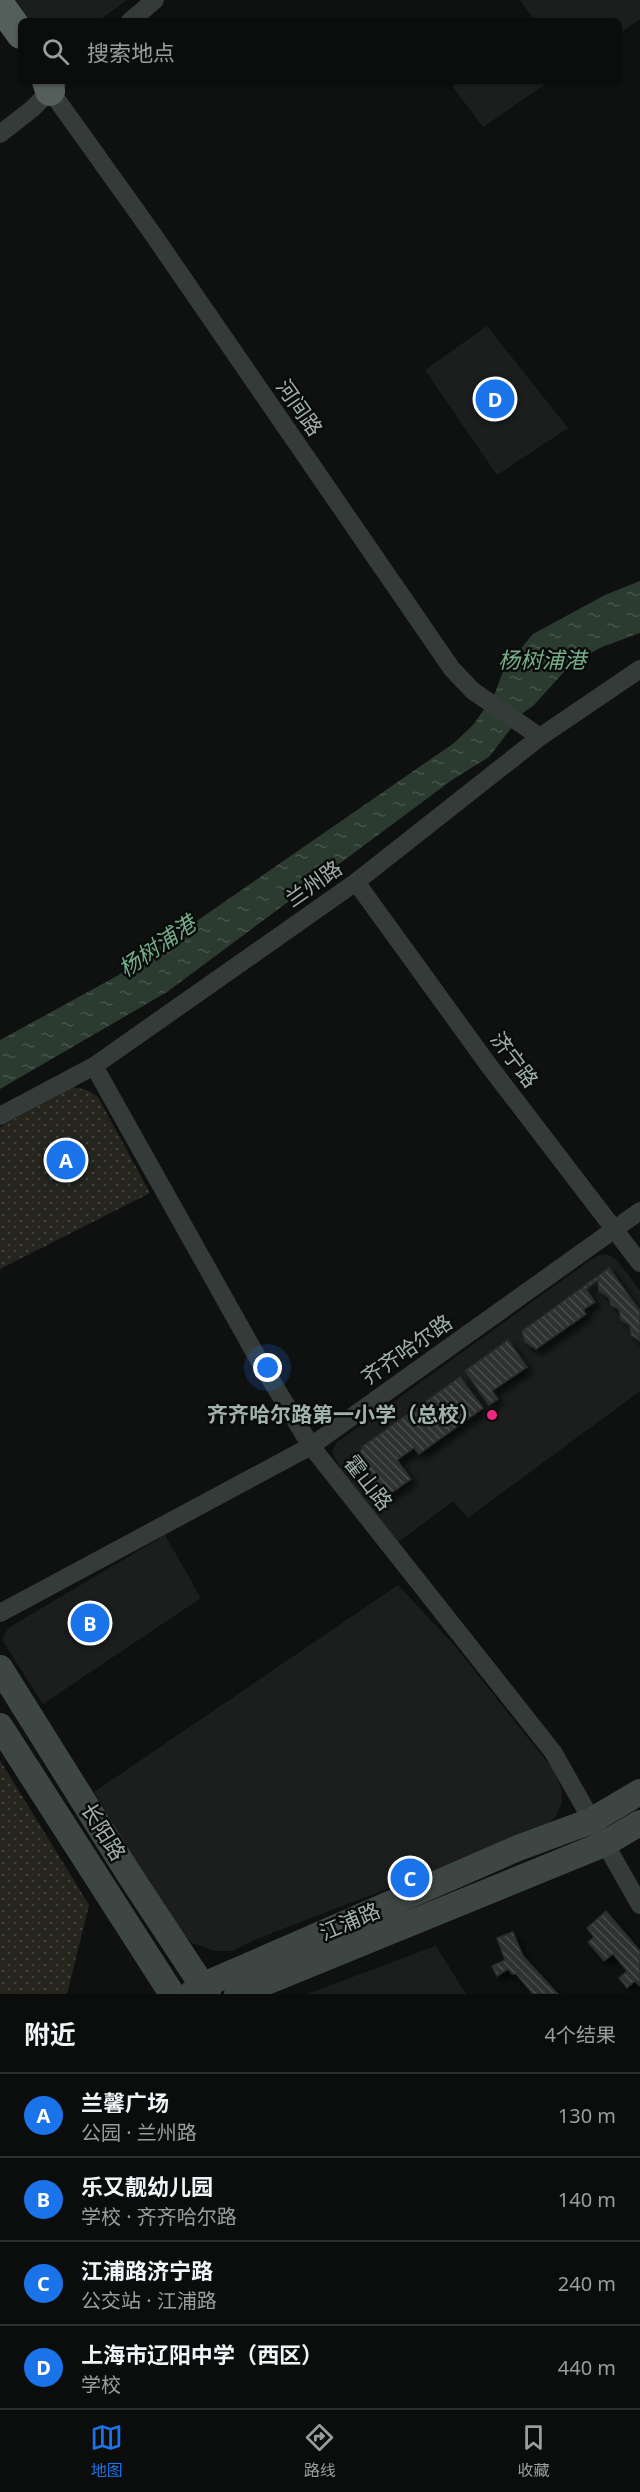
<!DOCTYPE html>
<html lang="zh">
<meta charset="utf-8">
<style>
:root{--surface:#0b0d0d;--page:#191b1b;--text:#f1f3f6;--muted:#9a9c9d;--line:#2b2d2e;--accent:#1a73e8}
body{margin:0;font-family:"Noto Sans","Noto Sans SC",sans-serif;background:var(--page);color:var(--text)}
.you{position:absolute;left:268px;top:1368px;width:21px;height:21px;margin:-15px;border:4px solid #fff;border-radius:50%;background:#1a73e8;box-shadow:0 0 0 9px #1a73e833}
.badge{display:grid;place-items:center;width:39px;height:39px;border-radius:50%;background:var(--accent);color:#fff;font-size:20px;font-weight:700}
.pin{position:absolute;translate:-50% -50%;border:3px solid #fff;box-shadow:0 2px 6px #0006}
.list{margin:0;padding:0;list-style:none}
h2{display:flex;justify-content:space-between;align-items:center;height:78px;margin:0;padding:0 24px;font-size:26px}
h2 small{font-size:20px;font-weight:400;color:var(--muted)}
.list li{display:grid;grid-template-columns:39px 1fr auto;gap:18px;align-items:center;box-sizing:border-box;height:84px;padding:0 24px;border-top:2px solid var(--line)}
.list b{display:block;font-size:22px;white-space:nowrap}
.list p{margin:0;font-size:20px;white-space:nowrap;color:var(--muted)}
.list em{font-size:20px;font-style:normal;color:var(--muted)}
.icon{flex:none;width:33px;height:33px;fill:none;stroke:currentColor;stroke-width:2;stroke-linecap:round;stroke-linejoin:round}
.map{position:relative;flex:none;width:640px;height:1994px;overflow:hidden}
.search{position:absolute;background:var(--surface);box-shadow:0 2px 4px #0004;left:18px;right:18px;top:18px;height:66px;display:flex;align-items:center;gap:15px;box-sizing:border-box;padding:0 21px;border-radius:9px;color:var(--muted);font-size:22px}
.sheet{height:414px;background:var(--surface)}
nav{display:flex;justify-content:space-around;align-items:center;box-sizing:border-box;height:84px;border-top:2px solid var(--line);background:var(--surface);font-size:16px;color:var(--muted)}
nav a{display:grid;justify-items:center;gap:3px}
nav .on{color:var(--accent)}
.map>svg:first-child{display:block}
.built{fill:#1b1e1d}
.park{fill:url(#park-dots)}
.water{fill:url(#water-ripples)}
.building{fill:url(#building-back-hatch);stroke:#292d2c;stroke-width:1.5;filter:url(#shadow)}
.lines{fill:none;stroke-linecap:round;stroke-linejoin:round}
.minor{stroke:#343b39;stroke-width:18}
.secondary{stroke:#3e4643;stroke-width:26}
.trunk{stroke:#545e5a;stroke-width:30}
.poi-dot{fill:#f22685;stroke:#0a0c0b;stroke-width:2}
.labels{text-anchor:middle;stroke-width:5;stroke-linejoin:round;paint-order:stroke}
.street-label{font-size:21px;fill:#a0b2aa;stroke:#0a0c0b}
.poi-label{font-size:21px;font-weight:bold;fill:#a0b2aa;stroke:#0a0c0b;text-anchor:end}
.water-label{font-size:22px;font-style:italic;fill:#76ae89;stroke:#0a0c0b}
</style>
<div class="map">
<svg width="640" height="1994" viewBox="0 0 640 1994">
<defs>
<pattern id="park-dots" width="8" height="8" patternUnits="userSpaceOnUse" patternTransform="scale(1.5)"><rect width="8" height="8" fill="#25251e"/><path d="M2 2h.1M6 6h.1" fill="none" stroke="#41423c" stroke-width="1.8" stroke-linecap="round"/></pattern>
<pattern id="water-ripples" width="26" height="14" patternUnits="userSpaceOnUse" patternTransform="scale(1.5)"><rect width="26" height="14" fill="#2b3b30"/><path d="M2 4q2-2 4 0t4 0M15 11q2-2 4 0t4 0" fill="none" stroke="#46554b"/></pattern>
<pattern id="building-back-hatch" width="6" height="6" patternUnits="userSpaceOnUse" patternTransform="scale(1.5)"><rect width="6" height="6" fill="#2f3331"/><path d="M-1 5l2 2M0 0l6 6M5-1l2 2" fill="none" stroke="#4a4e4c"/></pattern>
<filter id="shadow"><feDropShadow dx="5.5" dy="5.5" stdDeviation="3" flood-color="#0009"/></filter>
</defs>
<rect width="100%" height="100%" fill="#0f1111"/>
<!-- built -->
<g class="built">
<path d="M16,0H127L98,21H31Z"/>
<path d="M520,0H640V19L619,34V21H535Z"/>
<path d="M459,81H550L483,127L452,86Z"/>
<path d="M487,326L568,428L497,475L425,370Z"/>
<path d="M606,1254L617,1260L640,1291V1391L468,1518L453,1501L397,1543L342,1471L332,1453L336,1443L585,1264L597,1256Z"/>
<path d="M165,1535L201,1598L43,1704L2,1640L8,1628Z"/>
<path d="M398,1585L454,1645L555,1772L562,1791L561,1805L556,1816L543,1829L259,1938L232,1951H215L192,1943L173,1923L94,1792Z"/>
<path d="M436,1946L466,1994H307L435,1946Z"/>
</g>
<!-- park -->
<g class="park">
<path d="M73,1087L87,1090L98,1097L150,1193L0,1269V1127Z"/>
<path d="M0,1760L89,1905L67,1994H0Z"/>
</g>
<!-- water -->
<path class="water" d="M640,581V633L602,647L572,663L534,705L523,713L489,757L452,780L167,992L0,1089V1040L117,976L454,743L474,724L495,693L504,669L533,634L605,595Z"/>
<!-- building -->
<g class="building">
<path d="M609,1268L640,1311V1341L631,1335L630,1325L621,1320L619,1309L611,1305L609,1297L599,1291L598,1280L586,1289L595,1302L583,1310L586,1314L536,1349L525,1342L522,1331Z"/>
<path d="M508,1340L527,1367L492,1391L498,1399L489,1405L465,1371Z"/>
<path d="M460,1377L483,1408L419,1454L414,1448L397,1460L411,1479L384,1498L360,1464L359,1454L363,1446Z"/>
<path d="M606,1911L640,1951V1986L635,1981L627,1988L619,1978L627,1971L613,1954L604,1961L588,1942L594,1937L587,1928Z"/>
<path d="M513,1932L523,1956L558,1994H533L516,1974H512L508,1969L497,1976L492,1966L505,1960L497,1938Z"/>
</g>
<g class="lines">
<!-- minor -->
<g class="minor">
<path d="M130,21L155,0"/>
<path d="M45,83L150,230L452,669L473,691L540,737"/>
<path d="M0,134L32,109L57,84"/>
<path d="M356,882L487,1063L640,1263"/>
<path d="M94,1066L260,1362L311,1446L553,1752L640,1905"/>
<path d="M0,1116L94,1066L356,882L540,737L640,669"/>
<path d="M0,1613L311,1446L640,1211"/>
</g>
<!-- secondary -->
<g class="secondary">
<path d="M0,1668L129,1874L208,1994"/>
<path d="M0,1726L172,1994"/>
<path d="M191,1994L204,1985L518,1848L591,1821L640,1792"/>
<path d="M237,1994L604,1844L640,1823"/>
</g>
<!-- trunk -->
<g class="trunk">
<path d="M0,5L21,34"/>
<path d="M47,81L50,91"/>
</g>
</g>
<!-- markers -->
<circle class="poi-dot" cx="492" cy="1415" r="6"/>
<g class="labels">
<!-- street labels -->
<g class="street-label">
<text transform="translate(299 408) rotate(55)" y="7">河间路</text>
<text transform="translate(314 884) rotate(-35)" y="7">兰州路</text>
<text transform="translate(514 1060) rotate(53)" y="7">济宁路</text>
<text transform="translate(407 1350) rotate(-35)" y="7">齐齐哈尔路</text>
<text transform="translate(368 1483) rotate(52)" y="7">霍山路</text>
<text transform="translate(103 1832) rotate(58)" y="7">长阳路</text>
<text transform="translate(350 1922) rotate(-23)" y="7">江浦路</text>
</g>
<!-- poi labels -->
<g class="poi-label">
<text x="480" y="1422">齐齐哈尔路第一小学（总校）</text>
</g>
<!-- water labels -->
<g class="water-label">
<text x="542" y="668">杨树浦港</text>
<text transform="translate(157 946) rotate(-35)" y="8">杨树浦港</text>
</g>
</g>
</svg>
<div class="you"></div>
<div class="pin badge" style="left:66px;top:1160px">A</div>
<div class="pin badge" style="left:90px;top:1623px">B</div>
<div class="pin badge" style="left:410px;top:1878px">C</div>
<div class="pin badge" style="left:495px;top:399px">D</div>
<div class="search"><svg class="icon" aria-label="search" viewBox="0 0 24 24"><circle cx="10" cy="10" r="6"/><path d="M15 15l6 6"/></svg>搜索地点</div>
</div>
<section class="sheet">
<h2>附近<small>4个结果</small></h2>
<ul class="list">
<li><span class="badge">A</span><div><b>兰馨广场</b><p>公园 · 兰州路</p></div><em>130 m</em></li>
<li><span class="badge">B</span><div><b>乐又靓幼儿园</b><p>学校 · 齐齐哈尔路</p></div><em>140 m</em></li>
<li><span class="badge">C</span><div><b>江浦路济宁路</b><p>公交站 · 江浦路</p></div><em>240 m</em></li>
<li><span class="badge">D</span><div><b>上海市辽阳中学（西区）</b><p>学校</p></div><em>440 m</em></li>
</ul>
</section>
<nav>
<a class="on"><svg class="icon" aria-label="map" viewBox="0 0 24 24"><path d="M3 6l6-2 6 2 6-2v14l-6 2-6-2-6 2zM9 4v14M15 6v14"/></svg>地图</a>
<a><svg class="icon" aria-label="directions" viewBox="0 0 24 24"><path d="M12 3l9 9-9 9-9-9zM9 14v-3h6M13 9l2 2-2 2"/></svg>路线</a>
<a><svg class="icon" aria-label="saved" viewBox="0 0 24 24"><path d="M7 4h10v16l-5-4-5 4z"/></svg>收藏</a>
</nav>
